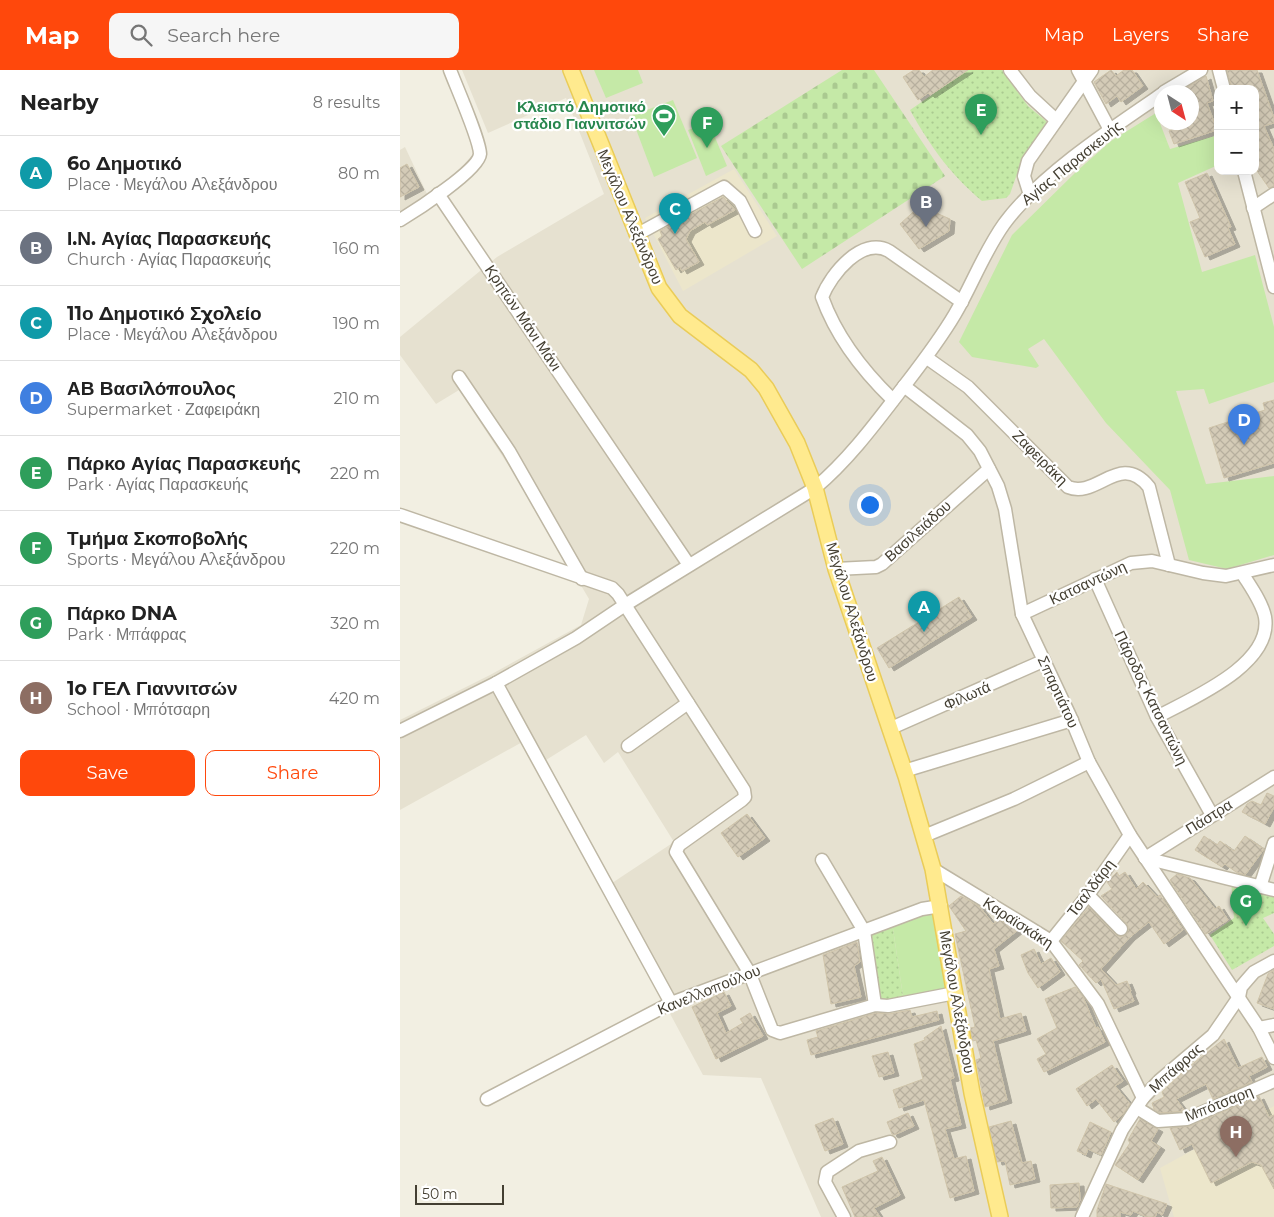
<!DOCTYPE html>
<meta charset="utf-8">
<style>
:root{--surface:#fff;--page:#f6f6f6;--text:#222;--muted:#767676;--line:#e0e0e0;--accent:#ff480c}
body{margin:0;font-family:Montserrat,sans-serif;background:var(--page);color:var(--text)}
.controls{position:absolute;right:15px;top:15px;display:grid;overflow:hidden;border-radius:10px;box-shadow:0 5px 20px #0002}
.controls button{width:45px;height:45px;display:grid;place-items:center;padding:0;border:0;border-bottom:1px solid var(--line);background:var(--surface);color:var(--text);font:25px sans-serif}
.compass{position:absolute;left:754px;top:15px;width:45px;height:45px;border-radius:50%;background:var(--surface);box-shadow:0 5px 20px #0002;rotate:144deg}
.scale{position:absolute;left:15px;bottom:12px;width:89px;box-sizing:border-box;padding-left:5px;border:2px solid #443f32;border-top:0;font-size:14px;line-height:18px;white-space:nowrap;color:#443f32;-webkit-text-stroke:4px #fff;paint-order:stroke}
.you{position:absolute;left:469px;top:434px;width:18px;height:18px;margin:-12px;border:4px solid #fff;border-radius:50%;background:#1a73e8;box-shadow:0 0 0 8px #1a73e833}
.badge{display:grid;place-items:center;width:32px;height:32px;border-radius:50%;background:var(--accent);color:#fff;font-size:16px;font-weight:700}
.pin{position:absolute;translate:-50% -41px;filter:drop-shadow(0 1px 2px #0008)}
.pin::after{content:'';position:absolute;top:26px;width:18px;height:15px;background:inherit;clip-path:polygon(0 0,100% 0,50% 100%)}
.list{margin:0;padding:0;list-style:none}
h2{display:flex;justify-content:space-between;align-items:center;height:65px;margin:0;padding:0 20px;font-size:21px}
h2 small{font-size:16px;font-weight:400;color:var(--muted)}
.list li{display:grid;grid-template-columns:32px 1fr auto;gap:15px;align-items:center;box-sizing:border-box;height:75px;padding:0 20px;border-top:1px solid var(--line)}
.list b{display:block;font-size:19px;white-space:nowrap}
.list p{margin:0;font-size:16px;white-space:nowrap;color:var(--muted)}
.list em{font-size:16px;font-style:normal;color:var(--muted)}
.actions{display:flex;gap:10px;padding:15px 20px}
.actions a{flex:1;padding:11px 0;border:1px solid var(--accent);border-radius:10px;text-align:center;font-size:18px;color:var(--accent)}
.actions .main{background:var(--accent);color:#fff}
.icon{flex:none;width:28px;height:28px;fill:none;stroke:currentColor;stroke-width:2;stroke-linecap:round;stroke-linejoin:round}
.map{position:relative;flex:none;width:874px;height:1147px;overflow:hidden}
header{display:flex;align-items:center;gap:30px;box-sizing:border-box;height:70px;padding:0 25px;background:var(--accent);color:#fff}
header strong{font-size:24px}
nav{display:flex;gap:28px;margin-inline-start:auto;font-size:18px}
.search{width:350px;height:45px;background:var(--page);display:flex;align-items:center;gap:12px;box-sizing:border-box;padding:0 18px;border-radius:10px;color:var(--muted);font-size:19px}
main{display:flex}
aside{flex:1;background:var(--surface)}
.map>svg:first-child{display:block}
.residential{fill:#e6e1d0;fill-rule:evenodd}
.education{fill:#ece6cb}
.grass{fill:#c5e9a7}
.cemetery{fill:url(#cemetery-stones)}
.park{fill:url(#park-dots)}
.building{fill:url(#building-cross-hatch);stroke:#cfc4aa;filter:url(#shadow)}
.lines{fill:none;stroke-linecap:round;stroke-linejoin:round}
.minor-casing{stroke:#beb7a4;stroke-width:15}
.major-casing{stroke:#eacc58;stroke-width:18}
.minor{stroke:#fff;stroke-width:12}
.major{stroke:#ffea8e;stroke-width:15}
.labels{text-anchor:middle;stroke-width:4.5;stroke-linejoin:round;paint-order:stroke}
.leisure-label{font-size:15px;font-weight:bold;fill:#27864d;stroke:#fff;text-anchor:end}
.street-label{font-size:15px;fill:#443f32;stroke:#fff}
</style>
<header>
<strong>Map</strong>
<div class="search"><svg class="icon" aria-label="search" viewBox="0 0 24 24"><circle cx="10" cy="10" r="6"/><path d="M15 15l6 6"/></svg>Search here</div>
<nav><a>Map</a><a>Layers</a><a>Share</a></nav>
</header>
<main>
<aside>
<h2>Nearby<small>8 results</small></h2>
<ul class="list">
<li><span class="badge" style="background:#0f9aa8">A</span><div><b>6ο Δημοτικό</b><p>Place · Μεγάλου Αλεξάνδρου</p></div><em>80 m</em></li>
<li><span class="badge" style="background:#6b7280">B</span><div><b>Ι.Ν. Αγίας Παρασκευής</b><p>Church · Αγίας Παρασκευής</p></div><em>160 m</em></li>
<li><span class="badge" style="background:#0f9aa8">C</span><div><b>11ο Δημοτικό Σχολείο</b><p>Place · Μεγάλου Αλεξάνδρου</p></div><em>190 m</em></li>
<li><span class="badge" style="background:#3f7fe0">D</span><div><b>ΑΒ Βασιλόπουλος</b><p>Supermarket · Ζαφειράκη</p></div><em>210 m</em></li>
<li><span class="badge" style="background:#2e9e5b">E</span><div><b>Πάρκο Αγίας Παρασκευής</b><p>Park · Αγίας Παρασκευής</p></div><em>220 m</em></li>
<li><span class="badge" style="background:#2e9e5b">F</span><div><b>Τμήμα Σκοποβολής</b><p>Sports · Μεγάλου Αλεξάνδρου</p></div><em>220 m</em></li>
<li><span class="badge" style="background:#2e9e5b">G</span><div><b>Πάρκο DNA</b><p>Park · Μπάφρας</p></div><em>320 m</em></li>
<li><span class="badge" style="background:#8d6e63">H</span><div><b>1o ΓΕΛ Γιαννιτσών</b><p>School · Μπότσαρη</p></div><em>420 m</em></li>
</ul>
<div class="actions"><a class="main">Save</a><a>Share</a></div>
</aside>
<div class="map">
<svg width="874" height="1147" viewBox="0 0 874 1147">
<defs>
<pattern id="cemetery-stones" width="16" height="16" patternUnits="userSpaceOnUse" patternTransform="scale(1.25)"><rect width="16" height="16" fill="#c5e9a7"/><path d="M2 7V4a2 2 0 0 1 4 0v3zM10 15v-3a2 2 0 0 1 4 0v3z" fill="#aac990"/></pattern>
<pattern id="park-dots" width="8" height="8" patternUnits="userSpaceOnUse" patternTransform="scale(1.25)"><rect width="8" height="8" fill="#c5e9a7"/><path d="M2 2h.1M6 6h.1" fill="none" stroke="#aac990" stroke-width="1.8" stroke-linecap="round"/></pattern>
<pattern id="building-cross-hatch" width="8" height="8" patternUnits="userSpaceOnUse" patternTransform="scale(1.25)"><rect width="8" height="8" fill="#d4cbb7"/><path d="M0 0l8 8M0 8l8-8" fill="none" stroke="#b7af9e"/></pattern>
<filter id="shadow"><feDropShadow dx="5" dy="3" stdDeviation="0" flood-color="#0004"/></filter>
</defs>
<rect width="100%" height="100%" fill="#f2efe2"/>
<!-- residential -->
<g class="residential">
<path d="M62,0H874V1147H421L361,1008L303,1005L203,819L274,772L218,682L204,693L186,665L146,690L133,666L0,740V650L90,605L181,555L189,529L126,422L59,320L36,334L0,285V267L97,187L204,124L166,28L88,63ZM818,19H855V101H818ZM762,22H792V52H762Z"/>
<path d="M5,77L28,126L0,144V80Z"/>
</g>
<!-- education -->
<g class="education">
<path d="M334,99L377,166L283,221L245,148Z"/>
<path d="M874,1036V1147H774L760,1098Z"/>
</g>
<!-- grass -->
<g class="grass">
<path d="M194,0H238L243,13L206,28Z"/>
<path d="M273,30L297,88L254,107L231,46Z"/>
<path d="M756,43L770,79L818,65V95L778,113L802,202L855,185L874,257V312L809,334L804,319L776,321L806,414L874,406V485L827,499L789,490L770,420L706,353L644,269L628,279L639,296L636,298L572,287L559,272L612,165L677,101L711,71Z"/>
<path d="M309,53L327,96L306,106L288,60Z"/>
<path d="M541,836L555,923L504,933L492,852Z"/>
</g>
<!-- cemetery -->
<path class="cemetery" d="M442,0H474L545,106L402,199L321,76Z"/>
<!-- park -->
<g class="park">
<path d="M568,0H602L628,36L647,52L623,87L610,124L606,128L582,131C550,104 530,76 510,40Z"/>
<path d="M831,811L874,824V843L863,848L874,864V876L832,900L810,865L834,848Z"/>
<path d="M492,852L504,933L475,935L464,861Z"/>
</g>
<!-- building -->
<g class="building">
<path d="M514,0H519L524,7L533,0H568L530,25L528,23L518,30L503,7Z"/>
<path d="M711,0L716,6L724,0H732L743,16L721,32L717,26L706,34L694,12Z"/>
<path d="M827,0H857L874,48V53L864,56L874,79V116L869,118L855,98V19H832Z"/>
<path d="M806,6L813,31L807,33L817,60L774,74L769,61L781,56L779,52H792V22H779Z"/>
<path d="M7,94L19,117L0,127V98Z"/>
<path d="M807,103L831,157L828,158L835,174L805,187L790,152L800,148L785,112Z"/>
<path d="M323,127L335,140L307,155L305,152L290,161L286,169L299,192L282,201L280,197L276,200L258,169L262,166L260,161Z"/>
<path d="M520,136L550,149L549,161L519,179L500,154Z"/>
<path d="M874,330V393L824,408L809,358L865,340L863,333Z"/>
<path d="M559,527L572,547L489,598L477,578Z"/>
<path d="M867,723L874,726V737L865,754L842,742L847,734L852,731L861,735Z"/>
<path d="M347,744L365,768L338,787L321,763Z"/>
<path d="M804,766L817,775L820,771L834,781L845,766L864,779L845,805L836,802L825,794L822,797L795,780Z"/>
<path d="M717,802L719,806L725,802L736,819L743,812L757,827L760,825L783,860L764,874L749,852L730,867L701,899L716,915L727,911L731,921L730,922L734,931L714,939L701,909L696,913L679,895L683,891L661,871L689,837L716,865L722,867L727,864L729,858L727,854L701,826L712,819L707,812Z"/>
<path d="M777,804L790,808L815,839L819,836L828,850L806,864L770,810Z"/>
<path d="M561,826L580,837L593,854L599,849L618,860L594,879L599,896L589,899L600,949L621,943L626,961L593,971L607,1030L585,1037L576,990L581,988L576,970L573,971L571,964L570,958L575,957L555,864L566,861L549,836Z"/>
<path d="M457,872L460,892L454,896L461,927L431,934L423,885Z"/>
<path d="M634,879L641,894L651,888L660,902L638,918L628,903L621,885Z"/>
<path d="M874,900V939L857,933L868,904Z"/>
<path d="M675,917L683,927L696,958L698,957L705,972L644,1002L637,989L646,984L637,969L657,958L645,929Z"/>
<path d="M324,922L331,936L317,943L326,963L343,953L340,949L350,943L363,966L316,989L292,937Z"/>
<path d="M510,940L512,947L537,941L539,950L411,985L407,970L418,967L416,961L476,943L489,944Z"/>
<path d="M541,956L554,1008L550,1009L561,1055L545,1059L554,1089L566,1086L574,1121L550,1128L524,1030L499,1038L493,1020L523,1009L514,974L525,970L524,968Z"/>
<path d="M824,969L838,998L862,987L867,997L849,1006L852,1012L813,1029L806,1014L776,1029L785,1041L760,1043L754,1039L752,1033L764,1027L762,1022L785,1000Z"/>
<path d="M488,982L494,1003L479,1007L472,986Z"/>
<path d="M712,995L723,1011L715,1016L730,1034L722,1045L714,1052L696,1029L687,1036L676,1019Z"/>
<path d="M859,1026L869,1047L874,1045V1119L861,1095L852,1092L811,1113L792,1074L780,1080L770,1058L790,1056Z"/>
<path d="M508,1043L514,1056L494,1065L492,1064L487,1052Z"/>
<path d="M433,1048L443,1074L425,1081L415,1055Z"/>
<path d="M740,1049L758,1059L751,1071L760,1077L738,1110L715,1095L730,1073L728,1070Z"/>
<path d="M611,1051L622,1093L631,1091L635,1109L610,1115L605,1091L597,1092L589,1057Z"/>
<path d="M690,1052L711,1062L701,1085L688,1079L686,1085L677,1081Z"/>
<path d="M482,1087L500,1125L474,1138L480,1147H455L442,1117L478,1101L473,1091Z"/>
<path d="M679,1113L680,1130L677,1137L651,1138L650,1115Z"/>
<path d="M706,1114L767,1134L762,1145L757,1142L755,1147H747L733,1141L731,1145L720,1142V1147H697V1140Z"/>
</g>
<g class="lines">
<defs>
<g id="minor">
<path d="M610,0L630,26L656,50"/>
<path d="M678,0L710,60"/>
<path d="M819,0L824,19"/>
<path d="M764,22L801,0"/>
<path d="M844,101L874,217"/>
<path d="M38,124L289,495"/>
<path d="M630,125L624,106L628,91L692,0"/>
<path d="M853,138L874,124"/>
<path d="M0,150C15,141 79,100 80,84C80,70 56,16 50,0"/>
<path d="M236,165L324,117L340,131L355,161"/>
<path d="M527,288L568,317L668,417C697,429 720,381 749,417L769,495"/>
<path d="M59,307L109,381L182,509"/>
<path d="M504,316L567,365L580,381L598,416L605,439L622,544L670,646L689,692L730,765L859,958L874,988"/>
<path d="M493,330C464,302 436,266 422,227C431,204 462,166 489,181L562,232"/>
<path d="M0,445L212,518L218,524L344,720L345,727L342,730L279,775L276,782L349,902L372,960L380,963L475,935L488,936L555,923"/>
<path d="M436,499L476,497L482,494L589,399"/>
<path d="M695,509L757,647L812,745"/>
<path d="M622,544L731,493L752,491L803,503L826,506L874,495"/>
<path d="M96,613L271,933"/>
<path d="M757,647C790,629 873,595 865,547C862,532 850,516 842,503"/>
<path d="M489,659L643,591"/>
<path d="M0,661L96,613L176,568L225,535L415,418C447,391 472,358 498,324C518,298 538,273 555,244C572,215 584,182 604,154C639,106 712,58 762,24"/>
<path d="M228,676L288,633"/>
<path d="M504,701L672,650"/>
<path d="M524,766L614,729L689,692"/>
<path d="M745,788L874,707"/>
<path d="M745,788L874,820"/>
<path d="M422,790L464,861L475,935"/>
<path d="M533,799L651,871L698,934L743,1028"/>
<path d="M860,817L874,773"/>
<path d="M688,825L721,859"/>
<path d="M651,871L688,825L730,765"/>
<path d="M859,958L874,955"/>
<path d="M87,1029L271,933L522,839L541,836"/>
<path d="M737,1038L758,1051L787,1049L874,1011"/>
<path d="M444,1147L425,1112L427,1102L459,1081L490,1072"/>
<path d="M682,1147L722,1060L743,1028L760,1010L813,965L839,927L841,917L847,910L854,902L874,891"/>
</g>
<path id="major" d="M171,0L259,218L280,246L351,300L366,318L397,373L415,418L436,499L506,706L533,799L572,1023L600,1147"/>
</defs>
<!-- minor casing -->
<use href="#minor" class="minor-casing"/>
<!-- major casing -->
<use href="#major" class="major-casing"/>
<!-- minor -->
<use href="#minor" class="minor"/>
<!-- major -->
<use href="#major" class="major"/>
</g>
<!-- icons -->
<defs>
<symbol id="stadium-pin" viewBox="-11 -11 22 30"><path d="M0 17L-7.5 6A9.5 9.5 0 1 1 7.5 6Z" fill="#2e9e5b" stroke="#fff"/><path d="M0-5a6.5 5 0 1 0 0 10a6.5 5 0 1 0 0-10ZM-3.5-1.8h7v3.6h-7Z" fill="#fff"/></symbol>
</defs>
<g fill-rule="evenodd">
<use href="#stadium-pin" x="250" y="32" width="28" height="38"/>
</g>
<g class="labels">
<!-- leisure labels -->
<g class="leisure-label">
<text x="246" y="42">Κλειστό Δημοτικό<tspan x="246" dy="17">στάδιο Γιαννιτσών</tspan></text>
</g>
<!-- street labels -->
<g class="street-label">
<text transform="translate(672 93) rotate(-39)" y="5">Αγίας Παρασκευής</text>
<text transform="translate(230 147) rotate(67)" y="5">Μεγάλου Αλεξάνδρου</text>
<text transform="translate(123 248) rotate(56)" y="5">Κρητών Μάνι Μάνι</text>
<text transform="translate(640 388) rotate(45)" y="5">Ζαφειράκη</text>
<text transform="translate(518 461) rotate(-42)" y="5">Βασιλειάδου</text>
<text transform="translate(688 513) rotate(-25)" y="5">Κατσαντώνη</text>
<text transform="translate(452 542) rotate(73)" y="5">Μεγάλου Αλεξάνδρου</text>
<text transform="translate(658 622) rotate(65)" y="5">Σπαρτιάτου</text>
<text transform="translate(567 626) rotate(-24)" y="5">Φιλωτά</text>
<text transform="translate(751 628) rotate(64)" y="5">Πάροδος Κατσαντώνη</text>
<text transform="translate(809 747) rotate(-32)" y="5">Πάστρα</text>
<text transform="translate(691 818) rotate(-53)" y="5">Τσαλδάρη</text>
<text transform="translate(618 853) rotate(33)" y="5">Καραϊσκάκη</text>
<text transform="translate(309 920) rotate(-22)" y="5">Κανελλοπούλου</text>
<text transform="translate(557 932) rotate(80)" y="5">Μεγάλου Αλεξάνδρου</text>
<text transform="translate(776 998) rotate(-42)" y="5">Μπάφρας</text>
<text transform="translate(819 1034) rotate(-22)" y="5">Μπότσαρη</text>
</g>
</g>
</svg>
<div class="controls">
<button>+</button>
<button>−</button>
</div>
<svg class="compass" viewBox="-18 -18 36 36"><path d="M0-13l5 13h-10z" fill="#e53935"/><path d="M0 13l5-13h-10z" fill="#767676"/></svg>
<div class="scale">50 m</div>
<div class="you"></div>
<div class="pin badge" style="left:524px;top:562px;background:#0f9aa8">A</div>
<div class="pin badge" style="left:526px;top:157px;background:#6b7280">B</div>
<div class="pin badge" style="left:275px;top:164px;background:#0f9aa8">C</div>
<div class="pin badge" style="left:844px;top:375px;background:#3f7fe0">D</div>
<div class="pin badge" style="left:581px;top:65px;background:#2e9e5b">E</div>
<div class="pin badge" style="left:307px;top:78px;background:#2e9e5b">F</div>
<div class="pin badge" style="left:846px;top:856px;background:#2e9e5b">G</div>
<div class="pin badge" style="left:836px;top:1087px;background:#8d6e63">H</div>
</div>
</main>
